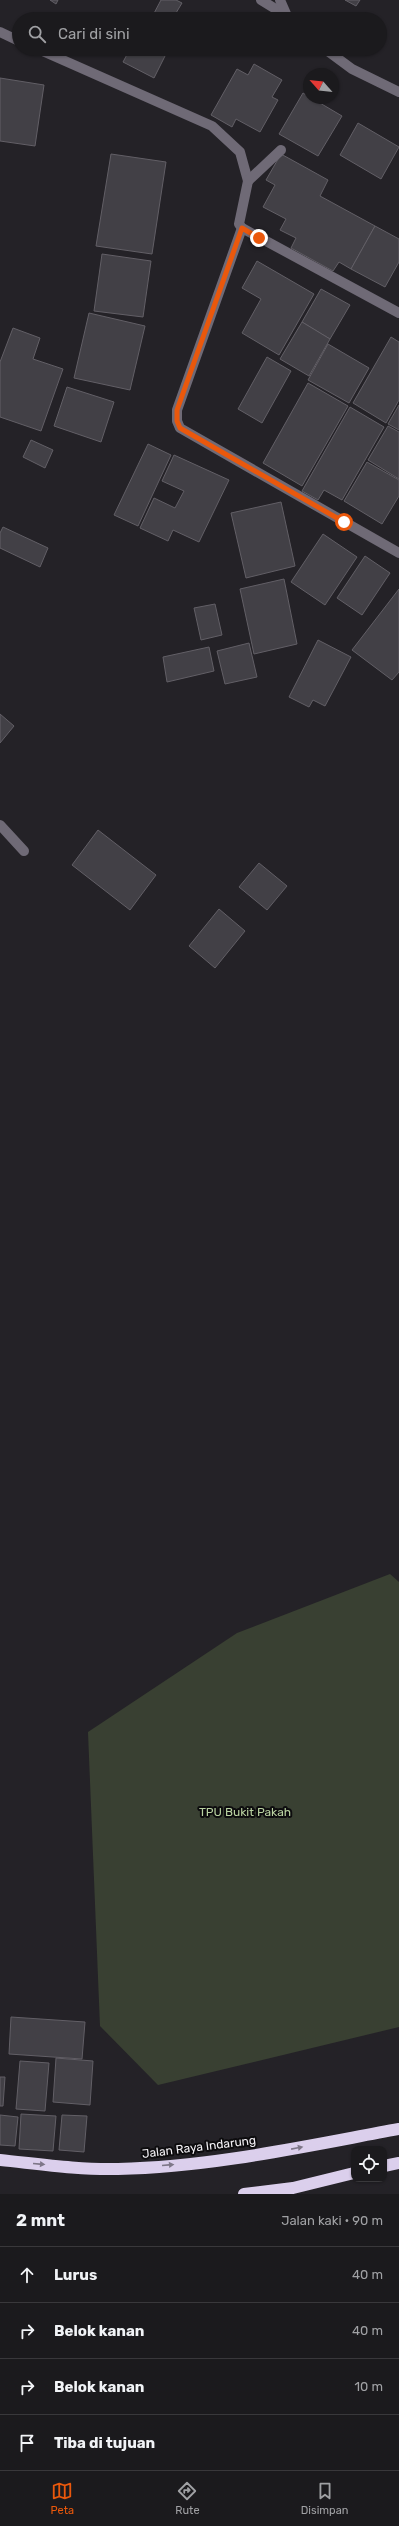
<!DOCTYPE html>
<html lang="id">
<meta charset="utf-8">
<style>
:root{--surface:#1b1a1d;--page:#242326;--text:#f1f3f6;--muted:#a0a1a4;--line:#39383b;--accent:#ea580c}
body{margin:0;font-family:Rubik,sans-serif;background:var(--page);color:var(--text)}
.controls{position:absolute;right:12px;bottom:12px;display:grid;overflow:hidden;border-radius:8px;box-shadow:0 1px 3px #0004}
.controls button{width:36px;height:36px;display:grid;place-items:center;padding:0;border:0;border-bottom:1px solid var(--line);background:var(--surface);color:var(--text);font:20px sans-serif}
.compass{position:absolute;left:303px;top:68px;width:36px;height:36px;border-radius:50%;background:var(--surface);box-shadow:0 1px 3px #0004;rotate:297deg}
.stop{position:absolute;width:12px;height:12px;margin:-9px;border:3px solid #ea580c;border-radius:50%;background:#fff}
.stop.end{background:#ea580c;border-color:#fff;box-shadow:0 1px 4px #0008}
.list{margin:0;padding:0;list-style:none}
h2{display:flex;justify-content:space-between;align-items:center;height:52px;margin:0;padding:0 16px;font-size:17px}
h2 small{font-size:13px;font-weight:400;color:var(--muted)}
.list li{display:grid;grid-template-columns:26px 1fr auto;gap:12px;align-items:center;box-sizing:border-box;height:56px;padding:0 16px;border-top:1px solid var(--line)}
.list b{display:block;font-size:15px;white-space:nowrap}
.list em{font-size:13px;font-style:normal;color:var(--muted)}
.icon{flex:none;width:22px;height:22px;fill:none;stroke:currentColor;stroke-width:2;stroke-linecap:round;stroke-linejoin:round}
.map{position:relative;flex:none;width:399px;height:2194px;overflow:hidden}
.search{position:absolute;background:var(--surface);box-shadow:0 1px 3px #0004;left:12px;right:12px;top:12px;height:44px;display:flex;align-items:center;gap:10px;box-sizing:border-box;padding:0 14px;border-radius:22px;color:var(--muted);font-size:15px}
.sheet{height:276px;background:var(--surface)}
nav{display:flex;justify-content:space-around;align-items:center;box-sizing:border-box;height:56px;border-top:1px solid var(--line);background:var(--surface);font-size:11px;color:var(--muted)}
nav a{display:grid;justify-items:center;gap:2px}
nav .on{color:var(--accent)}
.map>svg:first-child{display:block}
.green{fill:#394032}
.building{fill:#424046;stroke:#625f66}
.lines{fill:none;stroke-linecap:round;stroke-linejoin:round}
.minor{stroke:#6f6a76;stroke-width:10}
.highway{stroke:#dbcfec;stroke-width:12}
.oneway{fill:#7e7788}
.route{stroke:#ea580c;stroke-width:5}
.labels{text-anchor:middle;stroke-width:4;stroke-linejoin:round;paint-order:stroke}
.park-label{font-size:12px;fill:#b9d2a1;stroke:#0d0c0e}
.street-label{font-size:12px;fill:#f3f1f5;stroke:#0d0c0e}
</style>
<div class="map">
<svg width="399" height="2194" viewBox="0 0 399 2194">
<rect width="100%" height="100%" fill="#242227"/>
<!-- green -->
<path class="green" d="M390,1574L399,1582V2027L158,2085L100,2026L88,1732L237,1633Z"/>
<!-- building -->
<g class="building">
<path d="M50,0H58L56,4Z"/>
<path d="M161,0H176L182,3L173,18L175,19H151Z"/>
<path d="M345,0H360L356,6Z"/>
<path d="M130,49H152L165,56L154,78L123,62Z"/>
<path d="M254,64L282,80L272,97L278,100L260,132L236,119L232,127L211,115L237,69L248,75Z"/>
<path d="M0,78L44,85L35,146L0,141Z"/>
<path d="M303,93L342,116L318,156L279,134Z"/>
<path d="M358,123L399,147L381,179L340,155Z"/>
<path d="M111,154L166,162L152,254L96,246Z"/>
<path d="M281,154L328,180L320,196L375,226L351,269L339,262L333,271L291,248L296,238L280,230L286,219L263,207L275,185L266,180Z"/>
<path d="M375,226L399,239V262L385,287L351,269Z"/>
<path d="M102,254L151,261L143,317L94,311Z"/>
<path d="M257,261L314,294L279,355L242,333L261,299L242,288Z"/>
<path d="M321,289L350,305L330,339L302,322Z"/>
<path d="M89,313L145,326L130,390L74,378Z"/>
<path d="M302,322L330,339L309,376L280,359Z"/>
<path d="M13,328L40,338L33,359L63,369L41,431L0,417V362Z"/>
<path d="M391,337L399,342V400L386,423L353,403Z"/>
<path d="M328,344L369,368L349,403L308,380Z"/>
<path d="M267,357L291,371L262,423L238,409Z"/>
<path d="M308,383L348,406L302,486L263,463Z"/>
<path d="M67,387L114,402L101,442L54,426Z"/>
<path d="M399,405V430L388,424Z"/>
<path d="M350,407L384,427L342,500L324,490L318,500L302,491Z"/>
<path d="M388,426L399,432V479L368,460Z"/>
<path d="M31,440L53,450L45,468L23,457Z"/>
<path d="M148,444L171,455L138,526L114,515Z"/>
<path d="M174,455L229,480L199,542L173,530L168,541L140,528L154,498L175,508L184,491L162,481Z"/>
<path d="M367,462L399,480V496L382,524L344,501Z"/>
<path d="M281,502L295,566L246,578L231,513Z"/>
<path d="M3,527L48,548L40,567L0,548V533Z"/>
<path d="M323,534L357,557L325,605L291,582Z"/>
<path d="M365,556L390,573L362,615L337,598Z"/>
<path d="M284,579L297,644L254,654L240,589Z"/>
<path d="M399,589V672L392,680L352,650Z"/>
<path d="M215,604L222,635L201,640L194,608Z"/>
<path d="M318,640L351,657L325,706L313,700L309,707L289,697Z"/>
<path d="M249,643L257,677L225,684L217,651Z"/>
<path d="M209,647L214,671L167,682L163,657Z"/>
<path d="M0,714L14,726L0,743Z"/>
<path d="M98,830L156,875L130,910L72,865Z"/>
<path d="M259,863L287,886L267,910L239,887Z"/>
<path d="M219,909L245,931L215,968L189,946Z"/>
<path d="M11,2017L85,2022L82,2059L9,2054Z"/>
<path d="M56,2058L93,2061L90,2105L53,2102Z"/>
<path d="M20,2061L49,2063L45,2111L16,2109Z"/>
<path d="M0,2077H5L3,2106H0Z"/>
<path d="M21,2114L56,2116L53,2151L19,2149Z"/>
<path d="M0,2115L18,2117L15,2146L0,2145Z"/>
<path d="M62,2115L87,2116L84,2152L59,2150Z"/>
</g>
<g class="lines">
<!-- minor -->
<g class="minor">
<path d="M261,0L287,16"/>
<path d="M280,0L287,16"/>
<path d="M0,32L19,41"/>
<path d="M38,49L212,126L240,152L248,181L239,224L242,228L399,313"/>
<path d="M325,49L352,69L399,92"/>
<path d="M248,181L281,150"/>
<path d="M242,228L177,410V421L180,428L399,553"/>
<path d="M0,825L24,851"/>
</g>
<!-- highway -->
<g class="highway">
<path d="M0,2160C39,2164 79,2170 118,2169C212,2167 306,2146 399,2129"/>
<path d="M384,2166L399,2163"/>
<path d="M244,2194L293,2188L354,2173"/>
</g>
</g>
<!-- one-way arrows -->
<defs><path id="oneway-solid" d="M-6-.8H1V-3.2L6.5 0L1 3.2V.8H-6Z"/></defs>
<g class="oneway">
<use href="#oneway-solid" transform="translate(297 2148) rotate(-11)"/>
<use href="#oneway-solid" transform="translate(39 2164) rotate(5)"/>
<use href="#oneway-solid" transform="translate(168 2165) rotate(-5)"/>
</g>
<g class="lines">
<!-- route -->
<path class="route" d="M259,238L242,228L177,410V421L180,428L344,522"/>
</g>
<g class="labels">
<!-- park labels -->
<g class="park-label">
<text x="245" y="1816">TPU Bukit Pakah</text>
</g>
<!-- street labels -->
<g class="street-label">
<text transform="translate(199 2147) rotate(-7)" y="4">Jalan Raya Indarung</text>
</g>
</g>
</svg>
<div class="controls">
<button><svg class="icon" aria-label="locate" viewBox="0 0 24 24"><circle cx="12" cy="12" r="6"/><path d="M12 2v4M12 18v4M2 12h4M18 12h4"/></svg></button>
</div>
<svg class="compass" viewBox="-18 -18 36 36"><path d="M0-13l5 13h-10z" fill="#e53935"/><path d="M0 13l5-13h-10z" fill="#a0a1a4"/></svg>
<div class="stop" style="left:344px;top:522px"></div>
<div class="stop end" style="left:259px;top:238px"></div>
<div class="search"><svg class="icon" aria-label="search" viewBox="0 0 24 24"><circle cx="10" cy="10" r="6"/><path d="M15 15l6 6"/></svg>Cari di sini</div>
</div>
<section class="sheet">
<h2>2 mnt<small>Jalan kaki · 90 m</small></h2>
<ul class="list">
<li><svg class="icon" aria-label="ahead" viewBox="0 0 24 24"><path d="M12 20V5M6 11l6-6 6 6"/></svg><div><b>Lurus</b></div><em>40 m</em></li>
<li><svg class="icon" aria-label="right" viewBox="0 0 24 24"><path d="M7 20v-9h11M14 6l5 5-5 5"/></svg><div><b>Belok kanan</b></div><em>40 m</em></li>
<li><svg class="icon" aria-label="right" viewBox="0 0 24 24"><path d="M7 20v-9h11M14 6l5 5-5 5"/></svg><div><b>Belok kanan</b></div><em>10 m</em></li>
<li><svg class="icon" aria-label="arrive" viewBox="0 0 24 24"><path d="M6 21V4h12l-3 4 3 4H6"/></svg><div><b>Tiba di tujuan</b></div></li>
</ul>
</section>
<nav>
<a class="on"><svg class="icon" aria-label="map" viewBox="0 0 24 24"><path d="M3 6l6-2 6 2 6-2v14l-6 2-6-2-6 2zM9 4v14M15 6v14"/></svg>Peta</a>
<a><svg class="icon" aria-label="directions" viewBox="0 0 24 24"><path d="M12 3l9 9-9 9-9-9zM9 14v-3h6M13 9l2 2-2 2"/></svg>Rute</a>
<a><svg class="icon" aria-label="saved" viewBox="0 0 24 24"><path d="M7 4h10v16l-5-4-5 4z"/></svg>Disimpan</a>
</nav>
